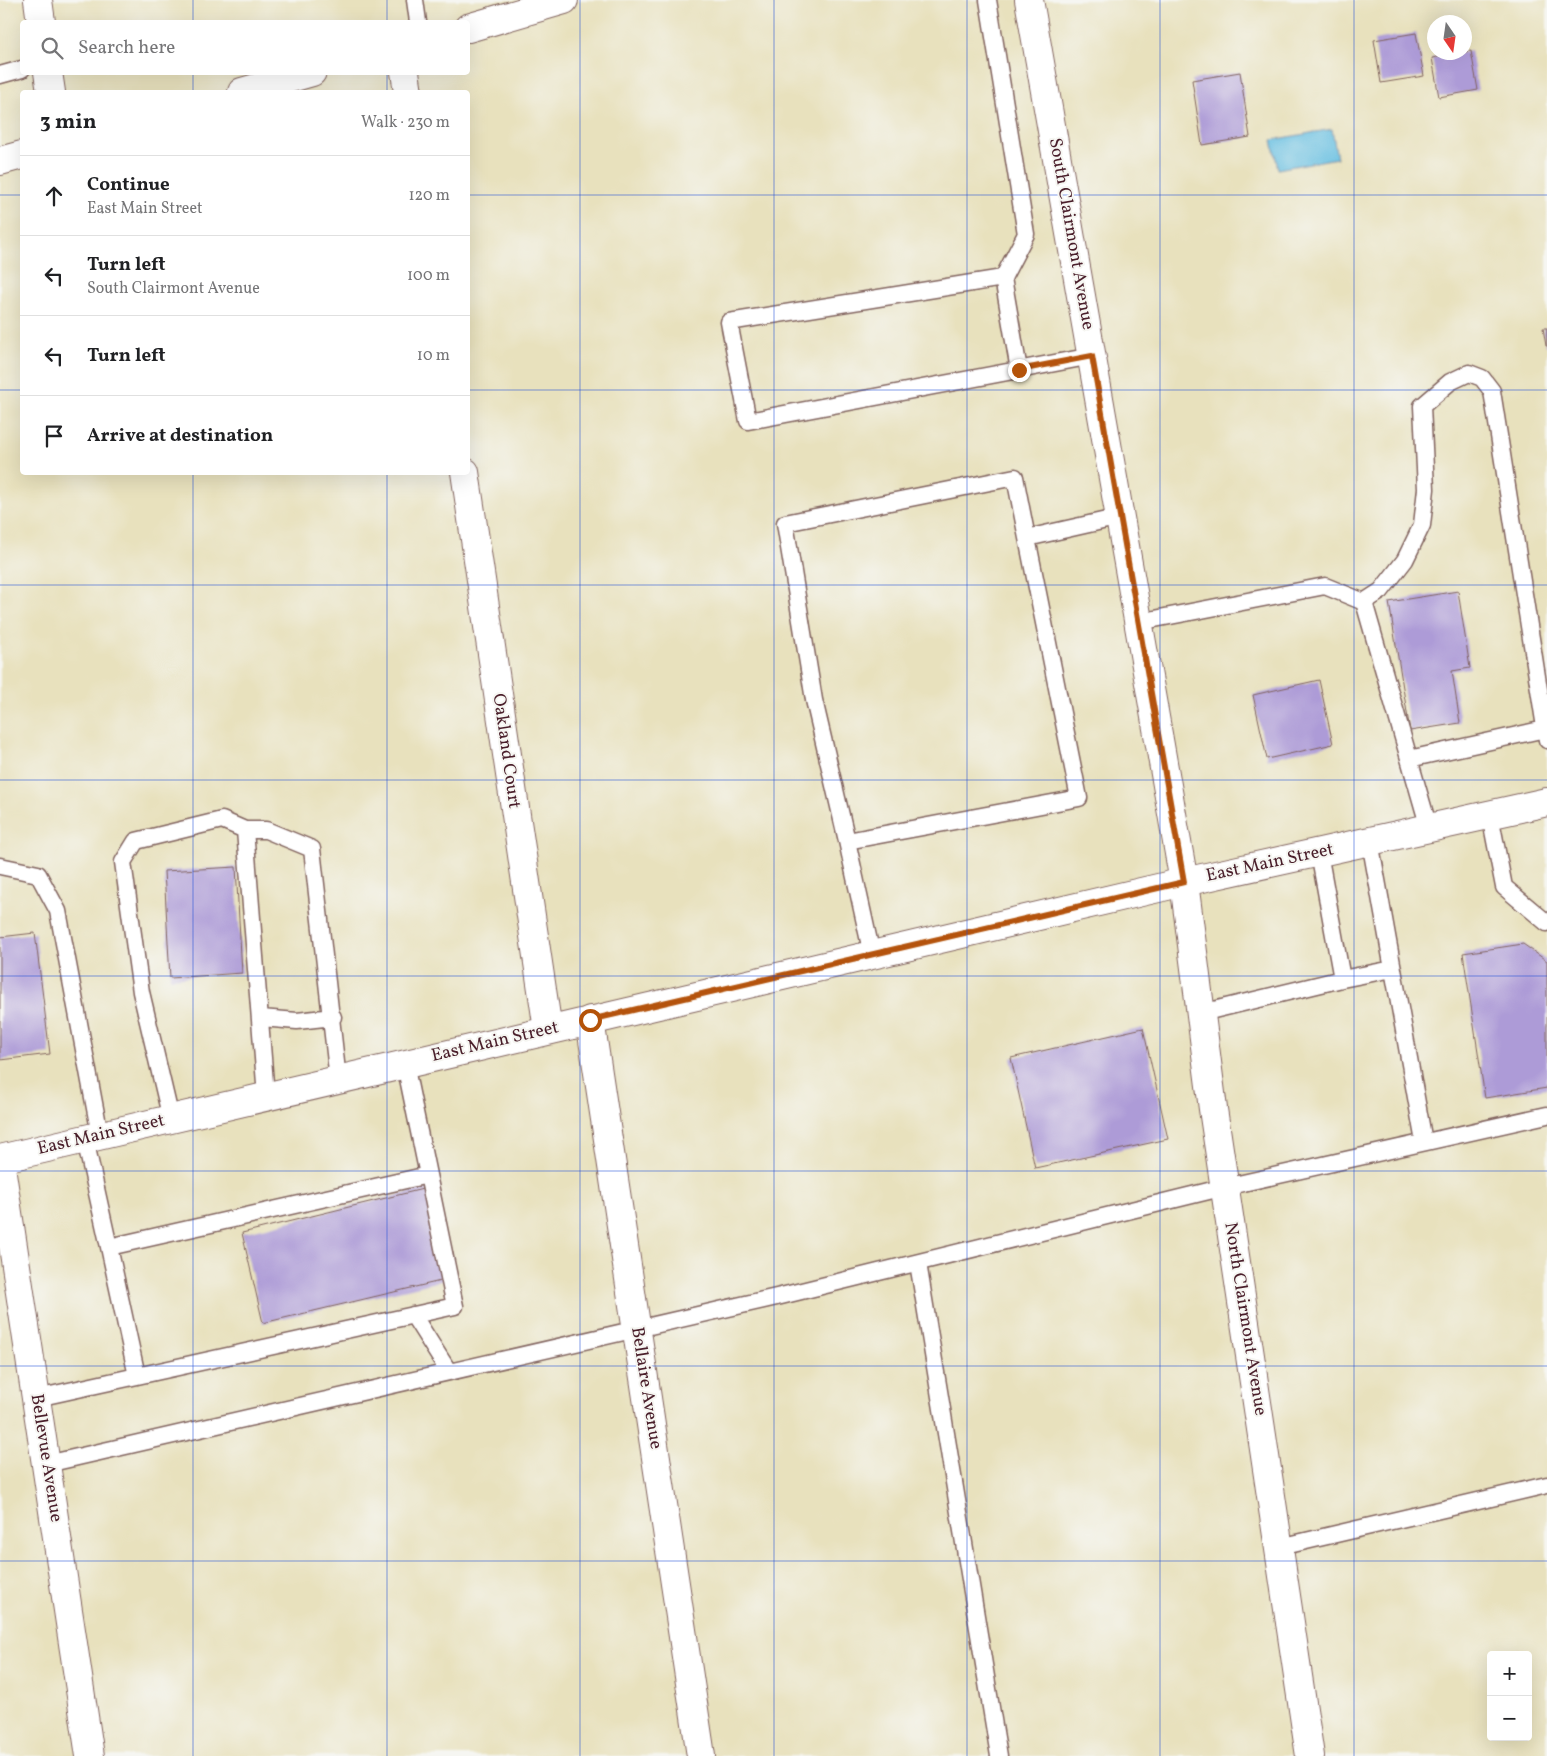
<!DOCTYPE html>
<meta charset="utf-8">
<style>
body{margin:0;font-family:Vollkorn,serif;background:#f6f6f6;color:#202124}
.controls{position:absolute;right:15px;bottom:15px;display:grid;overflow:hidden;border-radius:5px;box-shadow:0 5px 20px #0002}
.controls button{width:45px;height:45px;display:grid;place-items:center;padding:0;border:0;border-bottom:1px solid #e0e0e0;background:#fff;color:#202124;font:25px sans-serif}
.compass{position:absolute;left:1427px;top:15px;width:45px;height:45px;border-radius:50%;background:#fff;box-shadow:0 5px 20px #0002;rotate:167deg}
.stop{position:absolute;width:15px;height:15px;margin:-11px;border:4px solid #b45309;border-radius:50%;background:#fff}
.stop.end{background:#b45309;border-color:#fff;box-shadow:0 1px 5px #0008}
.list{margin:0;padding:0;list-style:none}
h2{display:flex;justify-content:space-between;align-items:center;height:65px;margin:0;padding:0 20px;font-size:21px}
h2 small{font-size:16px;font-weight:400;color:#757577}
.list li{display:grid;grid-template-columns:32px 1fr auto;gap:15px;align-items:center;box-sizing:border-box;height:80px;padding:0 20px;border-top:1px solid #e0e0e0}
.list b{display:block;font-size:19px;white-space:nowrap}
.list p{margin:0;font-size:16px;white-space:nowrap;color:#757577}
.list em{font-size:16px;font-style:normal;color:#757577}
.icon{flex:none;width:28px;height:28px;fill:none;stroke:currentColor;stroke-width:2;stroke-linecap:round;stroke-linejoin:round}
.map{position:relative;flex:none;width:1547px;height:1756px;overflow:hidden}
.search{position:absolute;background:#fff;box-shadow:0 5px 20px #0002;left:20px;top:20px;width:450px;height:55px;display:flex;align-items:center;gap:12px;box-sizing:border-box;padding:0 18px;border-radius:5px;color:#757577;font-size:19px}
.panel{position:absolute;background:#fff;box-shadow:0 5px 20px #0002;left:20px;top:90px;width:450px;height:385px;border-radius:5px}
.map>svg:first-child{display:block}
</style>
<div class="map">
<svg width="1547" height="1756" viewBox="0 0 1547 1756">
<rect width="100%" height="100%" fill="#f6f6f2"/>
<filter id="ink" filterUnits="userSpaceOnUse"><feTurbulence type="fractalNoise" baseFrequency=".02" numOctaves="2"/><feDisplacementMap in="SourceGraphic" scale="10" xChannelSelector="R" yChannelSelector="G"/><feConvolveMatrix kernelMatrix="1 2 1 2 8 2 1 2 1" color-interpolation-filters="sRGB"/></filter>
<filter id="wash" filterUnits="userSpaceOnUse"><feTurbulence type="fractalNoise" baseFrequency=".0096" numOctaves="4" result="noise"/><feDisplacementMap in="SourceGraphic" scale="20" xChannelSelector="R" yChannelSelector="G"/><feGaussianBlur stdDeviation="1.12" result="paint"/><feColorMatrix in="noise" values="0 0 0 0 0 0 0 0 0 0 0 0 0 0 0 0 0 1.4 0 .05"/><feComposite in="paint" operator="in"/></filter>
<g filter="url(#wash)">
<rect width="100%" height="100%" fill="#e8e1bd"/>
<path fill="#64bee1" stroke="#576e86" d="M1332,129L1337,158L1278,169L1272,140Z"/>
<g id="blocks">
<path fill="#ad9bd7" d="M1416,33L1424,76L1381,83L1374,40Z
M1471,51L1478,90L1439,97L1432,58Z
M1240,72L1250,137L1202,145L1192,80Z
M1543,328H1547V346H1546Z
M1458,591L1470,668L1452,671L1460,723L1410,731L1389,602Z
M1319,680L1333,744L1267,759L1253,695Z
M236,867L242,973L170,978L164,871Z
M35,933L50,1054L0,1060V937Z
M1523,944L1547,961V1088L1485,1098L1463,953Z
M1143,1028L1168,1139L1035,1168L1011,1058Z
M427,1188L449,1279L263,1323L242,1233Z"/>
</g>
</g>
<g filter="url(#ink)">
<use href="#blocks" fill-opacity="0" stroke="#81635e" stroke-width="1"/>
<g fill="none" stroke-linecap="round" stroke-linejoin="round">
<g stroke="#81635e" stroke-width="19">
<path id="service" d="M415,0L418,22
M988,0L1026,234L1003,278
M0,75L22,69
M1019,370L1003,278L729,322L748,421L1092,356
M1364,602L1381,591L1405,560L1422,525L1426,489L1422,406L1450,382L1469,373L1482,378L1492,391L1547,740
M1364,602L1429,828
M1139,622L1325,586L1364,602
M1409,759L1545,729
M1490,815L1504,887L1547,923
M245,830L266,1096
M847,841L814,700L785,523L1015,477L1027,538
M1370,841L1424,1142
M1319,853L1342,979
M0,866L38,874L58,911L100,1135
M872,955L847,841L1079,798L1027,538L1120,517
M1201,1013L1342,979L1393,969
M261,1018L297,1021L333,1017
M405,1064L428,1175
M171,1119L141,992L123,862L136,841L222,820L245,830H266L312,849L338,1080
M85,1139L109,1247
M918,1263L999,1756
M413,1315L449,1372
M37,1398L455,1306L428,1175L109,1247L137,1376
M47,1464L781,1296L1225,1187L1547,1115
M1280,1547L1547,1485"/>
</g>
<g stroke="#81635e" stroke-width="30">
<path id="minor" d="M38,0L41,22
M1029,0L1184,882L1213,1109L1310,1756
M48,72L51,92
M405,72L408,92
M465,472L548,1030
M590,1020L701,1756
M0,1160L90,1756"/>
</g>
<g stroke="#81635e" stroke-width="30">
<path id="secondary" d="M468,28L564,0
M242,92L312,72
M0,161L22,155"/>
</g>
<g stroke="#81635e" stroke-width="30">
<path id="primary" d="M0,1159L1184,882L1547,802"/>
</g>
<use href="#service" stroke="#fff" stroke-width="16"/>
<use href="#minor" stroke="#fff" stroke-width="28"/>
<use href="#secondary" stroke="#fff" stroke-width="28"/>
<use href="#primary" stroke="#fff" stroke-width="28"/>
</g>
</g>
<g fill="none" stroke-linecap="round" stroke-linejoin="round" filter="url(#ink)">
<path stroke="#b45309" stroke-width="6" d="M590,1020L1184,882L1092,356L1019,370"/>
</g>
<path fill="none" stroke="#1d4ed8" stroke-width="1" stroke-opacity="0.55" d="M193,0V22M387,0V22M580,0V1756M774,0V1756M967,0V1756M1160,0V1756M1354,0V1756M193,72V92M387,72V92M0,195H22M468,195H1547M0,390H22M468,390H1547M193,472V1756M387,472V1756M0,585H1547M0,780H1547M0,976H1547M0,1171H1547M0,1366H1547M0,1561H1547"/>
<g text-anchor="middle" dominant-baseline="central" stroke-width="4" stroke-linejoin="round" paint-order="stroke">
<g font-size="18" fill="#4a1f2b" stroke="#f6f6f2">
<text transform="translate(1071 234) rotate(80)">South Clairmont Avenue</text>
<text transform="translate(506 751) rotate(82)">Oakland Court</text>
<text transform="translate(1270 863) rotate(-12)">East Main Street</text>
<text transform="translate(495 1042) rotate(-13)">East Main Street</text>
<text transform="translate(101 1135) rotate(-13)">East Main Street</text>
<text transform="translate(1245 1319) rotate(81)">North Clairmont Avenue</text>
<text transform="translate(646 1388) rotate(81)">Bellaire Avenue</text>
<text transform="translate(46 1458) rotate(81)">Bellevue Avenue</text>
</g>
</g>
</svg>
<div class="controls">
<button>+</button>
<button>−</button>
</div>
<svg class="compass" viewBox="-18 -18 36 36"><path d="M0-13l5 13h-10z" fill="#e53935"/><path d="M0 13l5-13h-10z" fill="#757577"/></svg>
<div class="stop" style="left:590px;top:1020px"></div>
<div class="stop end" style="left:1019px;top:370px"></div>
<div class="search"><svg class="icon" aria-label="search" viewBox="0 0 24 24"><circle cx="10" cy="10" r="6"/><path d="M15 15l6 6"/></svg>Search here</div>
<section class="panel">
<h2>3 min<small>Walk · 230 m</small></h2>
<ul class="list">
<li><svg class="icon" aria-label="ahead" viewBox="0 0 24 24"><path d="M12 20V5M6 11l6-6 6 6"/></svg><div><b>Continue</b><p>East Main Street</p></div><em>120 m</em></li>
<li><svg class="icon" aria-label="left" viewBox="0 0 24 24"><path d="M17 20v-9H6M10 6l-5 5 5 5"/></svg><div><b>Turn left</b><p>South Clairmont Avenue</p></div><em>100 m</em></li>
<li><svg class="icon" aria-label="left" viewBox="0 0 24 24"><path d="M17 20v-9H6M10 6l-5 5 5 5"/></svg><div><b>Turn left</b></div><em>10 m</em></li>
<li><svg class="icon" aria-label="arrive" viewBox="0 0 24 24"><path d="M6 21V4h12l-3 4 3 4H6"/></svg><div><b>Arrive at destination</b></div></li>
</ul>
</section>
</div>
